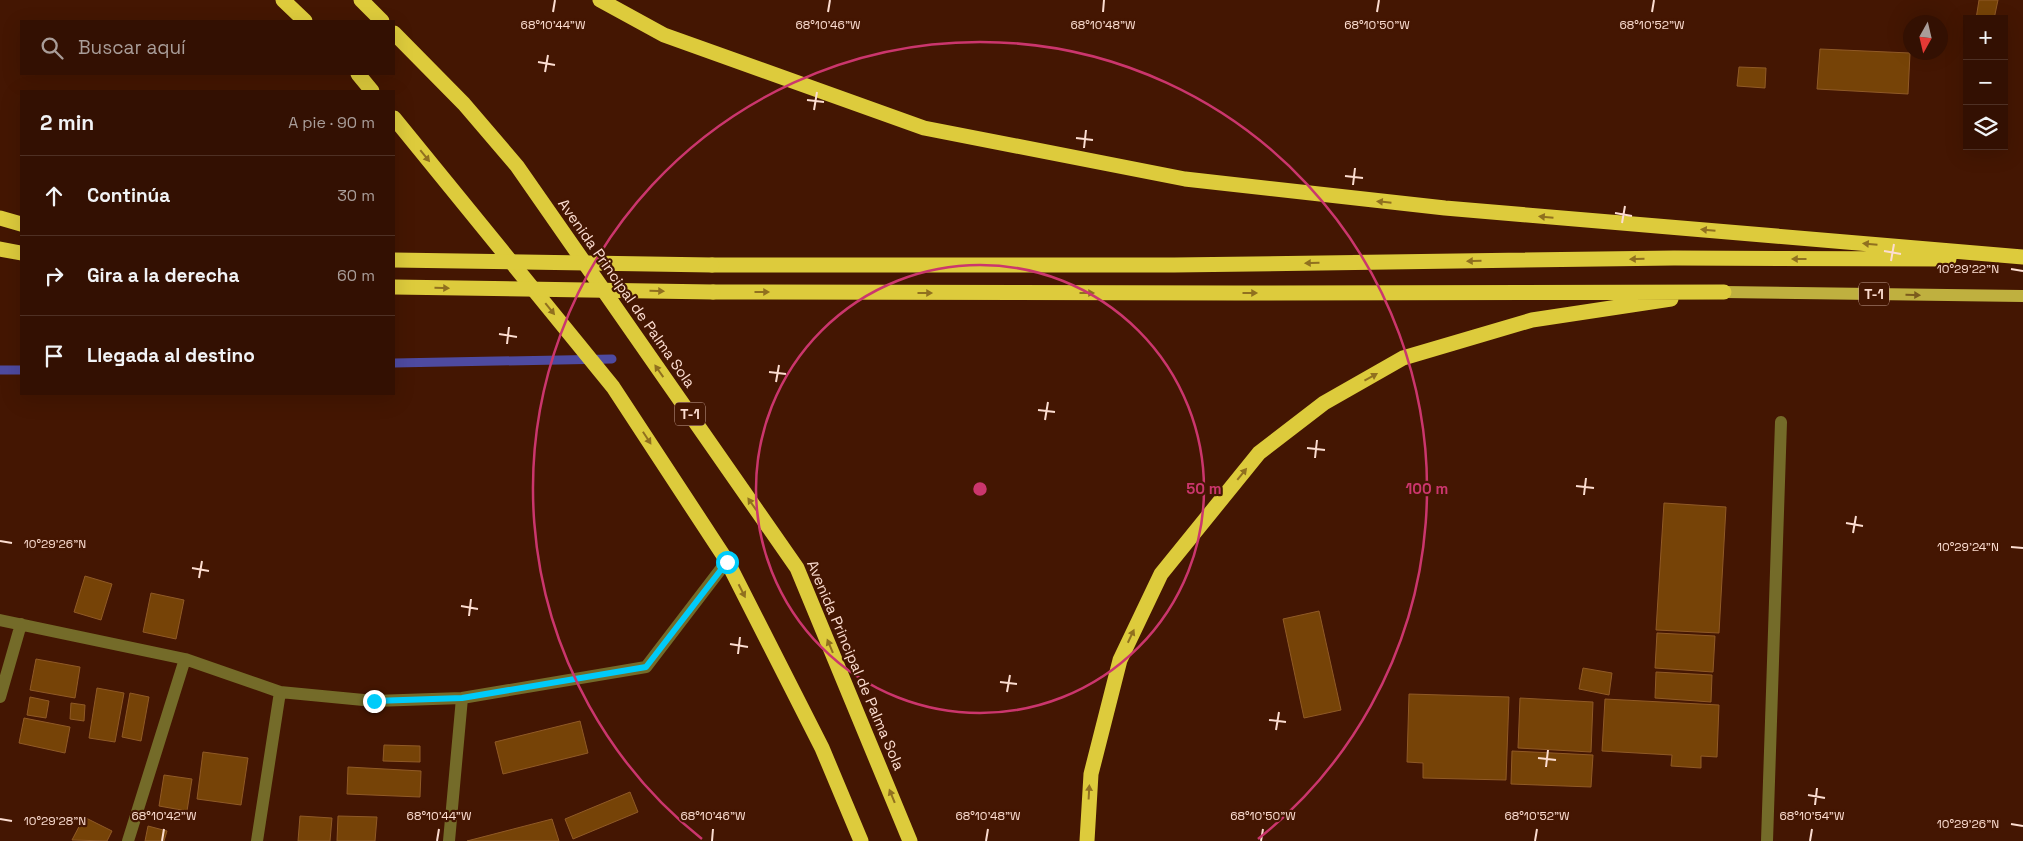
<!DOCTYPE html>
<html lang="es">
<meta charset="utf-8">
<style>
body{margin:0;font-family:"Space Grotesk",sans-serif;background:#3e1e11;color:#f1f3f6}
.controls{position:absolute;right:15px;top:15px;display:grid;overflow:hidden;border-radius:0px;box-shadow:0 5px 20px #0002}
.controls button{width:45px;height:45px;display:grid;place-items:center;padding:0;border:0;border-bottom:1px solid #4e3024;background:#331002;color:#f1f3f6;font:25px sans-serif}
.compass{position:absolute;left:1903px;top:15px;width:45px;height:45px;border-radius:50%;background:#331002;box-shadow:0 5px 20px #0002;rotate:188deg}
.stop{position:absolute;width:15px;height:15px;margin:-11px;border:4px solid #00cbf9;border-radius:50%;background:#fff}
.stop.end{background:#00cbf9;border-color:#fff;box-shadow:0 1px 5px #0008}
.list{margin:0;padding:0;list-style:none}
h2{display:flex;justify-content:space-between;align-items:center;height:65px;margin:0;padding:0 20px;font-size:21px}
h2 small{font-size:16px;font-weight:400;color:#a99d99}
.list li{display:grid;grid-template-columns:32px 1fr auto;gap:15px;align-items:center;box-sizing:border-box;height:80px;padding:0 20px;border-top:1px solid #4e3024}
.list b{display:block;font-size:19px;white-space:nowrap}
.list em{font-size:16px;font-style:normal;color:#a99d99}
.icon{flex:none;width:28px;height:28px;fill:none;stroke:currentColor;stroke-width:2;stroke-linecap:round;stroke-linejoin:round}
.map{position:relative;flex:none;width:2023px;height:841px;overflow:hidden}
.search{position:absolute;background:#331002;box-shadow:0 5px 20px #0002;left:20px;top:20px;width:375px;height:55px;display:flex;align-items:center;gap:12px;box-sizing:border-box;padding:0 18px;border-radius:0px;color:#a99d99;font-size:19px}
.panel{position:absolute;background:#331002;box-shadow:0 5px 20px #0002;left:20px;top:90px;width:375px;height:305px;border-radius:0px}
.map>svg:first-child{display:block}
</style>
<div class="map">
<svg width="2023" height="841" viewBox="0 0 2023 841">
<rect width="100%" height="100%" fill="#441602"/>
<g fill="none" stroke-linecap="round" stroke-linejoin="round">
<path stroke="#4e4aa0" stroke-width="9" d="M394,363L612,359
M0,370H21"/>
</g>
<path fill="#764307" stroke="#905a26" d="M1979,0H1998L1994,19H1976Z
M1820,49L1910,53L1908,94L1817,89Z
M1739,67L1766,68L1765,88L1737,86Z
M1664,503L1726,507L1719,633L1656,630Z
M85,576L112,584L101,620L74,612Z
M151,593L184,600L176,639L143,632Z
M1319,611L1341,710L1304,718L1283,619Z
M1657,633L1715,636L1713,672L1655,668Z
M36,659L80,667L75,698L30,690Z
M1583,668L1612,673L1609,695L1579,689Z
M1656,672L1712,675L1711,702L1655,698Z
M97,688L124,693L115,742L89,738Z
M130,693L149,697L141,741L122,737Z
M1409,694L1509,697L1506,780L1423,778V763L1407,762Z
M30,697L49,701L46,718L27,715Z
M1520,698L1593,702L1591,752L1518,748Z
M1605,699L1719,705L1717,757L1701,756V768L1671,766L1672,755L1602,751Z
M71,703L85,705L84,721L70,719Z
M24,718L70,727L65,753L19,743Z
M580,721L588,753L503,774L495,742Z
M384,745L420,746V762L383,761Z
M1512,751L1593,755L1591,787L1511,784Z
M203,752L248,758L241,805L197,799Z
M348,767L421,771L420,797L347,794Z
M164,775L192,779L187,811L159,806Z
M630,792L638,812L573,839L565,819Z
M300,816L332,818L330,841H298Z
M338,816L377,817L375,841H337Z
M84,817L112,831L107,841L72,840Z
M552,819L559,841H467Z
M148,826L167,831L164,841H145Z"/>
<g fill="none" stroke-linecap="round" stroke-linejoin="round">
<path stroke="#746b29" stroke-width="12" d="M0,620L185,659L280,692L374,701L462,698L646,667L727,561
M0,697L21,624
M128,841L185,659
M257,841L280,692
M449,841L462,698
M1767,841L1781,422"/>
<path stroke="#bfb03f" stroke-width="12" d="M1724,292L2023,296"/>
<path stroke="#ddcb3c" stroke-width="15" d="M283,0L305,21
M361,0L382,21
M600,0L664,35L924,128L1185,179L1445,208L2023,257
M394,33L464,104L517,166L797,568L910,841
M358,74L372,91
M394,118L613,387L727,561L822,748L861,841
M0,218L21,224
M0,249L21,253
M712,265H1174L1674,258L1949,259
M713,292L1236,293L1724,292
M1087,841L1091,774L1120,660L1161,574L1259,453L1324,403L1403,358L1532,320L1671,299"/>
<path stroke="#ddcb3c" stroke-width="15" d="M394,260L712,265
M394,287L713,292"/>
</g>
<defs><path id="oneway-solid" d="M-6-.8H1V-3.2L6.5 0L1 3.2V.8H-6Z" transform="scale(1.25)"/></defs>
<g fill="#90701f">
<use href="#oneway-solid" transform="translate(425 156) rotate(51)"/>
<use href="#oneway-solid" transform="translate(1384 202) rotate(-174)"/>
<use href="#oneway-solid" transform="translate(1546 217) rotate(-175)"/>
<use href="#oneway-solid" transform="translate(1708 230) rotate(-175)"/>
<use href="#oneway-solid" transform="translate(1870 244) rotate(-175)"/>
<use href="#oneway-solid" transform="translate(1637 259) rotate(179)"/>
<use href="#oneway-solid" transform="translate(1799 259) rotate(-180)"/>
<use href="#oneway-solid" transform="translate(1474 261) rotate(179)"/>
<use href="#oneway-solid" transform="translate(1312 263) rotate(179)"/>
<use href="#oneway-solid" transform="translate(442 288) rotate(1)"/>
<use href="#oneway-solid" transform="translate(657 291) rotate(1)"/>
<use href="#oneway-solid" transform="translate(762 292)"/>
<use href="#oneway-solid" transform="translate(925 293)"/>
<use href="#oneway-solid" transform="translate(1087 293)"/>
<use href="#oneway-solid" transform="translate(1250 293)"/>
<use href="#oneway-solid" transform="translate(550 309) rotate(51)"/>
<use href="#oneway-solid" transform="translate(659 371) rotate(-125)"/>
<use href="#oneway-solid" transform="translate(1371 377) rotate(-29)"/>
<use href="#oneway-solid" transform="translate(647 438) rotate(57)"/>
<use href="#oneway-solid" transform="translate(1242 474) rotate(-51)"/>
<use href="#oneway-solid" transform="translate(752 504) rotate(-125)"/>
<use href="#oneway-solid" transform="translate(742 591) rotate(63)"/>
<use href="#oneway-solid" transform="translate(1131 636) rotate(-65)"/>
<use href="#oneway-solid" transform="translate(830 646) rotate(-113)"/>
<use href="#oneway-solid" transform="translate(1089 792) rotate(-87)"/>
<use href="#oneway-solid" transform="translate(892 796) rotate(-112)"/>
</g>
<use fill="#7b5b1d" href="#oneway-solid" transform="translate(1913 295) rotate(1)"/>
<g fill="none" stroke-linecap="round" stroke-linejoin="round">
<path stroke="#00cbf9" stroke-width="6" d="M374,701L462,698L646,667L727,562"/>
</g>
<path fill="none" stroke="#fcddd1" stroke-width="2" d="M553,12L555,0M828,12L830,0M1103,12L1104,0M1377,12L1379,0M1652,12L1654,0M538,62L555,65M545,72L548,55M807,100L824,102M814,110L817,92M1076,138L1093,140M1084,148L1086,130M1345,176L1363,178M1353,185L1355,168M1615,213L1632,216M1622,223L1625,206M1884,251L1901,254M1891,261L1894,244M2011,269L2023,271M499,334L517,337M507,344L509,327M769,372L786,374M776,382L779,365M1038,410L1055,412M1045,420L1048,402M1307,448L1325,450M1315,458L1317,440M1576,486L1594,488M1584,495L1586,478M1846,523L1863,526M1853,533L1856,516M0,541L12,543M2011,547L2023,548M192,568L209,571M199,578L202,561M461,606L478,609M469,616L471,599M730,644L748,647M738,654L740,637M1000,682L1017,684M1007,692L1010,675M1269,720L1286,722M1276,730L1279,712M1538,758L1556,760M1546,767L1548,750M1808,795L1825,798M1815,805L1817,788M0,819L12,821M2011,824L2023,826M162,841L164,829M437,841L439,829M712,841L713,829M986,841L988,829M1261,841L1263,829M1535,841L1537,829M1810,841L1812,829"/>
<g fill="none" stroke="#cb366d" stroke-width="2.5">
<circle cx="980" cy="489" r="224"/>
<path d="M702 839A447 447 0 1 1 1258 839"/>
</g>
<g text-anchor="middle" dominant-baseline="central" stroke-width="4.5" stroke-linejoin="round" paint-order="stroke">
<g fill="#441602" stroke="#c5a193" stroke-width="1">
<rect x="1859" y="282.5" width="30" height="23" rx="4"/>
<rect x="675" y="402.5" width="30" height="23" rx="4"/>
</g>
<g font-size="14" font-weight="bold" fill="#fcddd1">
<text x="1874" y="294">T-1</text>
<text x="690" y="414">T-1</text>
</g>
<g font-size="15" fill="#fcddd1" stroke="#441602">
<text transform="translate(627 293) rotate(55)">Avenida Principal de Palma Sola</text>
<text transform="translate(856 665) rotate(67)">Avenida Principal de Palma Sola</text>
</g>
</g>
<g font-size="12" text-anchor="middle" fill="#fcddd1" stroke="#441602" stroke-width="4.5" stroke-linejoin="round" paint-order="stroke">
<text x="553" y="29">68°10'44"W</text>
<text x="828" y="29">68°10'46"W</text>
<text x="1103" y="29">68°10'48"W</text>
<text x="1377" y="29">68°10'50"W</text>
<text x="1652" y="29">68°10'52"W</text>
<text x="1968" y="273">10°29'22"N</text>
<text x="55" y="548">10°29'26"N</text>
<text x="1968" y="551">10°29'24"N</text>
<text x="164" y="820">68°10'42"W</text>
<text x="439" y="820">68°10'44"W</text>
<text x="713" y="820">68°10'46"W</text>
<text x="988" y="820">68°10'48"W</text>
<text x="1263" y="820">68°10'50"W</text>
<text x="1537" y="820">68°10'52"W</text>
<text x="1812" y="820">68°10'54"W</text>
<text x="55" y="825">10°29'28"N</text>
<text x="1968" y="828">10°29'26"N</text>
</g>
<circle cx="980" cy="489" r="8" fill="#cb366d" stroke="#441602" stroke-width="2.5"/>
<g font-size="15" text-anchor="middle" font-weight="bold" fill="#cb366d" stroke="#441602" stroke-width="4.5" stroke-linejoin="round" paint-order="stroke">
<text x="1204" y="494">50 m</text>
<text x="1427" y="494">100 m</text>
</g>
</svg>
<div class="controls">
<button>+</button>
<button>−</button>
<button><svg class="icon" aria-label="layers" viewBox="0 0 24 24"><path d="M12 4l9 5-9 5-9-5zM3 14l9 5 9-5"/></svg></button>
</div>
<svg class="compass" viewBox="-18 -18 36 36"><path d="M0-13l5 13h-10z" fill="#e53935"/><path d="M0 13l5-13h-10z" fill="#a99d99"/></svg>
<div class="stop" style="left:727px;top:562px"></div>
<div class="stop end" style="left:374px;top:701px"></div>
<div class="search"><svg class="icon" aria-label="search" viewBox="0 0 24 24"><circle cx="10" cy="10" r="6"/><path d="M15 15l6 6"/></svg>Buscar aquí</div>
<section class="panel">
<h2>2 min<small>A pie · 90 m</small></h2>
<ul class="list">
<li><svg class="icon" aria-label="ahead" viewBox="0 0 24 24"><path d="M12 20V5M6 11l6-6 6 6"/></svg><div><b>Continúa</b></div><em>30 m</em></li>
<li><svg class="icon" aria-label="right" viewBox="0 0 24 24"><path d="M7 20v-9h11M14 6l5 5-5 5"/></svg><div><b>Gira a la derecha</b></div><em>60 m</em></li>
<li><svg class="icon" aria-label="arrive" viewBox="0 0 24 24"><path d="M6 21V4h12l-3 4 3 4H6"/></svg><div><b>Llegada al destino</b></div></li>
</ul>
</section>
</div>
